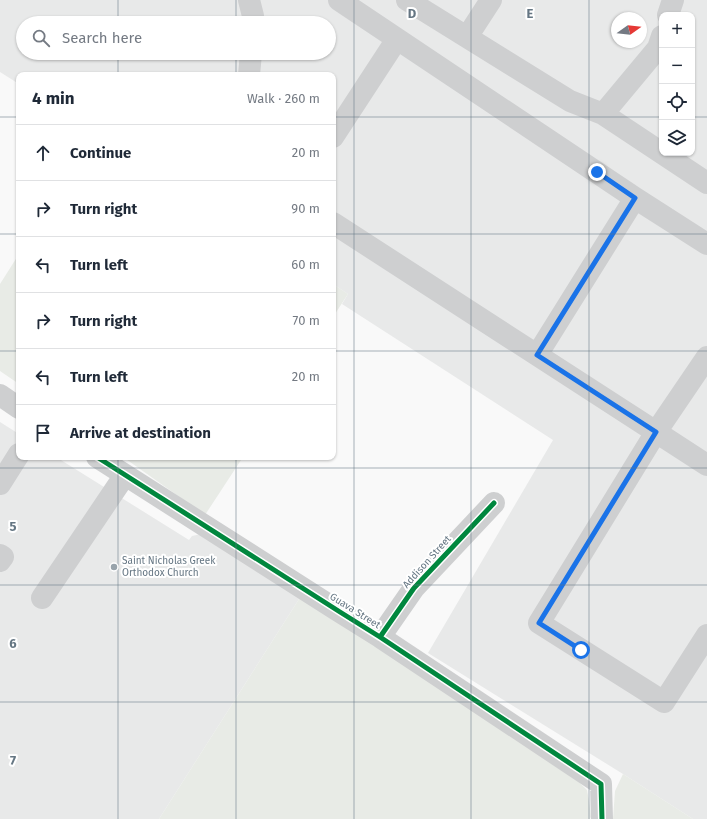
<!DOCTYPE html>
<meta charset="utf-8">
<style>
body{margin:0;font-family:"Fira Sans",sans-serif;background:#f2f2f3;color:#1f2937}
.controls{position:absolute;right:12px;top:12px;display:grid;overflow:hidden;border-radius:8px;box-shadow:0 1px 3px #0004}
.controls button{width:36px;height:36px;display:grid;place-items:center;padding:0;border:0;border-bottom:1px solid #e0e1e3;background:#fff;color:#1f2937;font:20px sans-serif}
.compass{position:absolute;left:611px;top:12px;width:36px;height:36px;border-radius:50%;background:#fff;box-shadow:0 1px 3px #0004;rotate:75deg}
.stop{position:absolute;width:12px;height:12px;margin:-9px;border:3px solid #1a73e8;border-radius:50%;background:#fff}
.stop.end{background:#1a73e8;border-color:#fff;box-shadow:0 1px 4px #0008}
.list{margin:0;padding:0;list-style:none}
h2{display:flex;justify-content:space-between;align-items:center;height:52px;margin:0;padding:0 16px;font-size:17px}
h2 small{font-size:13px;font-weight:400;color:#747a83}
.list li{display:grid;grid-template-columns:26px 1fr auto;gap:12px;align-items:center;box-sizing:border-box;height:56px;padding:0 16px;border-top:1px solid #e0e1e3}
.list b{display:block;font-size:15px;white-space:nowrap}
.list em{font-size:13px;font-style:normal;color:#747a83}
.icon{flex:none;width:22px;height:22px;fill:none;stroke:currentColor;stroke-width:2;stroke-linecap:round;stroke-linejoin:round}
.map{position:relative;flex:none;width:707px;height:819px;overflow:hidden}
.search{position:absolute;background:#fff;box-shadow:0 1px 3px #0004;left:16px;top:16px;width:320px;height:44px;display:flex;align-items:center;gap:10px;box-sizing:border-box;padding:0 14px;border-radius:22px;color:#747a83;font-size:15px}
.panel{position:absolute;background:#fff;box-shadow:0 1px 3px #0004;left:16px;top:72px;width:320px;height:388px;border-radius:8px}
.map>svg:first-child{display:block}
</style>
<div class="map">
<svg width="707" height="819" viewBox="0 0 707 819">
<rect width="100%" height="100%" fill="#f9f9f9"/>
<path fill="#e8e9e9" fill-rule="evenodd" d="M0,0H707V819H693L623,774L428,653L553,440L342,304L348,294L333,284V75H19V84L0,72ZM662,15H692V153H662ZM617,18H641V42H617ZM23,23H329V53H23Z
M0,422L19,434V457H56L189,540L192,536L201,534L301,596L159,819H0Z"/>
<path fill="#e8ebe6" d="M19,254V384L0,371V284Z
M333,284L348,294L333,317Z
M123,457H243L205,515Z
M301,596L575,778L587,790L589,801L591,817L590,819H159Z
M623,774L693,819H613L615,791Z"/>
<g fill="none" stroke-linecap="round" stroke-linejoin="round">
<path stroke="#cecfd0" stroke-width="22" d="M249,0L253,16V23
M339,0L635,198L707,244
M407,0L570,101L603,114L658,48L662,36
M668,15L673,0
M467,37L491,0
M249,75L251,53
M603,114L707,183
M333,137L397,39
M333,223L656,432L539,623L664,702L707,635
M537,355L635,198
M707,357L656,432L707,465
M0,395L19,408
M97,457L340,612L380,637L601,784L602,819
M0,484L19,454
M0,555L3,557L0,561
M42,598L125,475
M380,637L414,588L494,503"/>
<g stroke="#fff" stroke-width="8">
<path id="cycleway" d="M97,457L340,612L380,637L601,784L602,819
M380,637L414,588L494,503"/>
</g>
<use href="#cycleway" stroke="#00873e" stroke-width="5"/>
</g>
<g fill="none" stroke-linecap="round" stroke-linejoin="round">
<path stroke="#1a73e8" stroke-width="5" d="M581,650L539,623L656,432L537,355L635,198L597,172"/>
</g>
<path fill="none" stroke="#657683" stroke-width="1" stroke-opacity="0.55" d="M118,0V23M236,0V23M354,0V819M471,0V819M589,0V819M118,53V75M236,53V75M0,117H19M333,117H662M692,117H707M0,234H19M333,234H707M0,351H19M333,351H707M118,457V819M236,457V819M0,468H707M0,585H707M0,702H707"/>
<circle fill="#99a4ac" stroke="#fff" stroke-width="1.5" cx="114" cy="567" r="4"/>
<g text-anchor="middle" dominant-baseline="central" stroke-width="4" stroke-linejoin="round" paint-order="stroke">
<g font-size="10" fill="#657683" stroke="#fff" text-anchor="start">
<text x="122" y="561">Saint Nicholas Greek<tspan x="122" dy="12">Orthodox Church</tspan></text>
</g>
<g font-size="10" fill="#657683" stroke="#fff">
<text transform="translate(427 562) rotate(-48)">Addison Street</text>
<text transform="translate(355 611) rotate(32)">Guava Street</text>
</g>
</g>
<g font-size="13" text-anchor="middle" font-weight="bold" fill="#657683" stroke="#fff" stroke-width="4" stroke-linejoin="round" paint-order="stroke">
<text x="412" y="18">D</text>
<text x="530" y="18">E</text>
<text x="13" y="531">5</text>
<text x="13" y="648">6</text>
<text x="13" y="765">7</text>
</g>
</svg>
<div class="controls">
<button>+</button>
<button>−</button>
<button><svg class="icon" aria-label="locate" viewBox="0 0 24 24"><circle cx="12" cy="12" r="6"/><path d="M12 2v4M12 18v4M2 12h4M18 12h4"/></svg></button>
<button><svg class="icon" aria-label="layers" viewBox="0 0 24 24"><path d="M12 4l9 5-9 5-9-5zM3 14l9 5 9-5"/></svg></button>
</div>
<svg class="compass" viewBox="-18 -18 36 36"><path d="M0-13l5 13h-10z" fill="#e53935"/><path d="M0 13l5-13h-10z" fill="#747a83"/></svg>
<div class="stop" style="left:581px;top:650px"></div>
<div class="stop end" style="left:597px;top:172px"></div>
<div class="search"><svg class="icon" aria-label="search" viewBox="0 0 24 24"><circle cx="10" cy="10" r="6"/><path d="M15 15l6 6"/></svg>Search here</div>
<section class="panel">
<h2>4 min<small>Walk · 260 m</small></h2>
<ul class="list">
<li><svg class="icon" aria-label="ahead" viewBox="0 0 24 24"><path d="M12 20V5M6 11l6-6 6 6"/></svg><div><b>Continue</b></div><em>20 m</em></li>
<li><svg class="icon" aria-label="right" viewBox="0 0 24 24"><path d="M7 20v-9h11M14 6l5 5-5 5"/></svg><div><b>Turn right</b></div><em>90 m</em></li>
<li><svg class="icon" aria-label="left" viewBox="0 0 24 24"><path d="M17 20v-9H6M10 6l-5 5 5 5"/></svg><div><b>Turn left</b></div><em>60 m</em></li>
<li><svg class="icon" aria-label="right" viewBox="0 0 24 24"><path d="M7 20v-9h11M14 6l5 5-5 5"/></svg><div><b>Turn right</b></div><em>70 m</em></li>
<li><svg class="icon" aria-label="left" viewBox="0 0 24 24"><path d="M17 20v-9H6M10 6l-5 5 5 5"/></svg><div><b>Turn left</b></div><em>20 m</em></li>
<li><svg class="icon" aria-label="arrive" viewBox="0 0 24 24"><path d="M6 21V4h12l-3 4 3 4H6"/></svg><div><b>Arrive at destination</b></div></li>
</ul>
</section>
</div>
